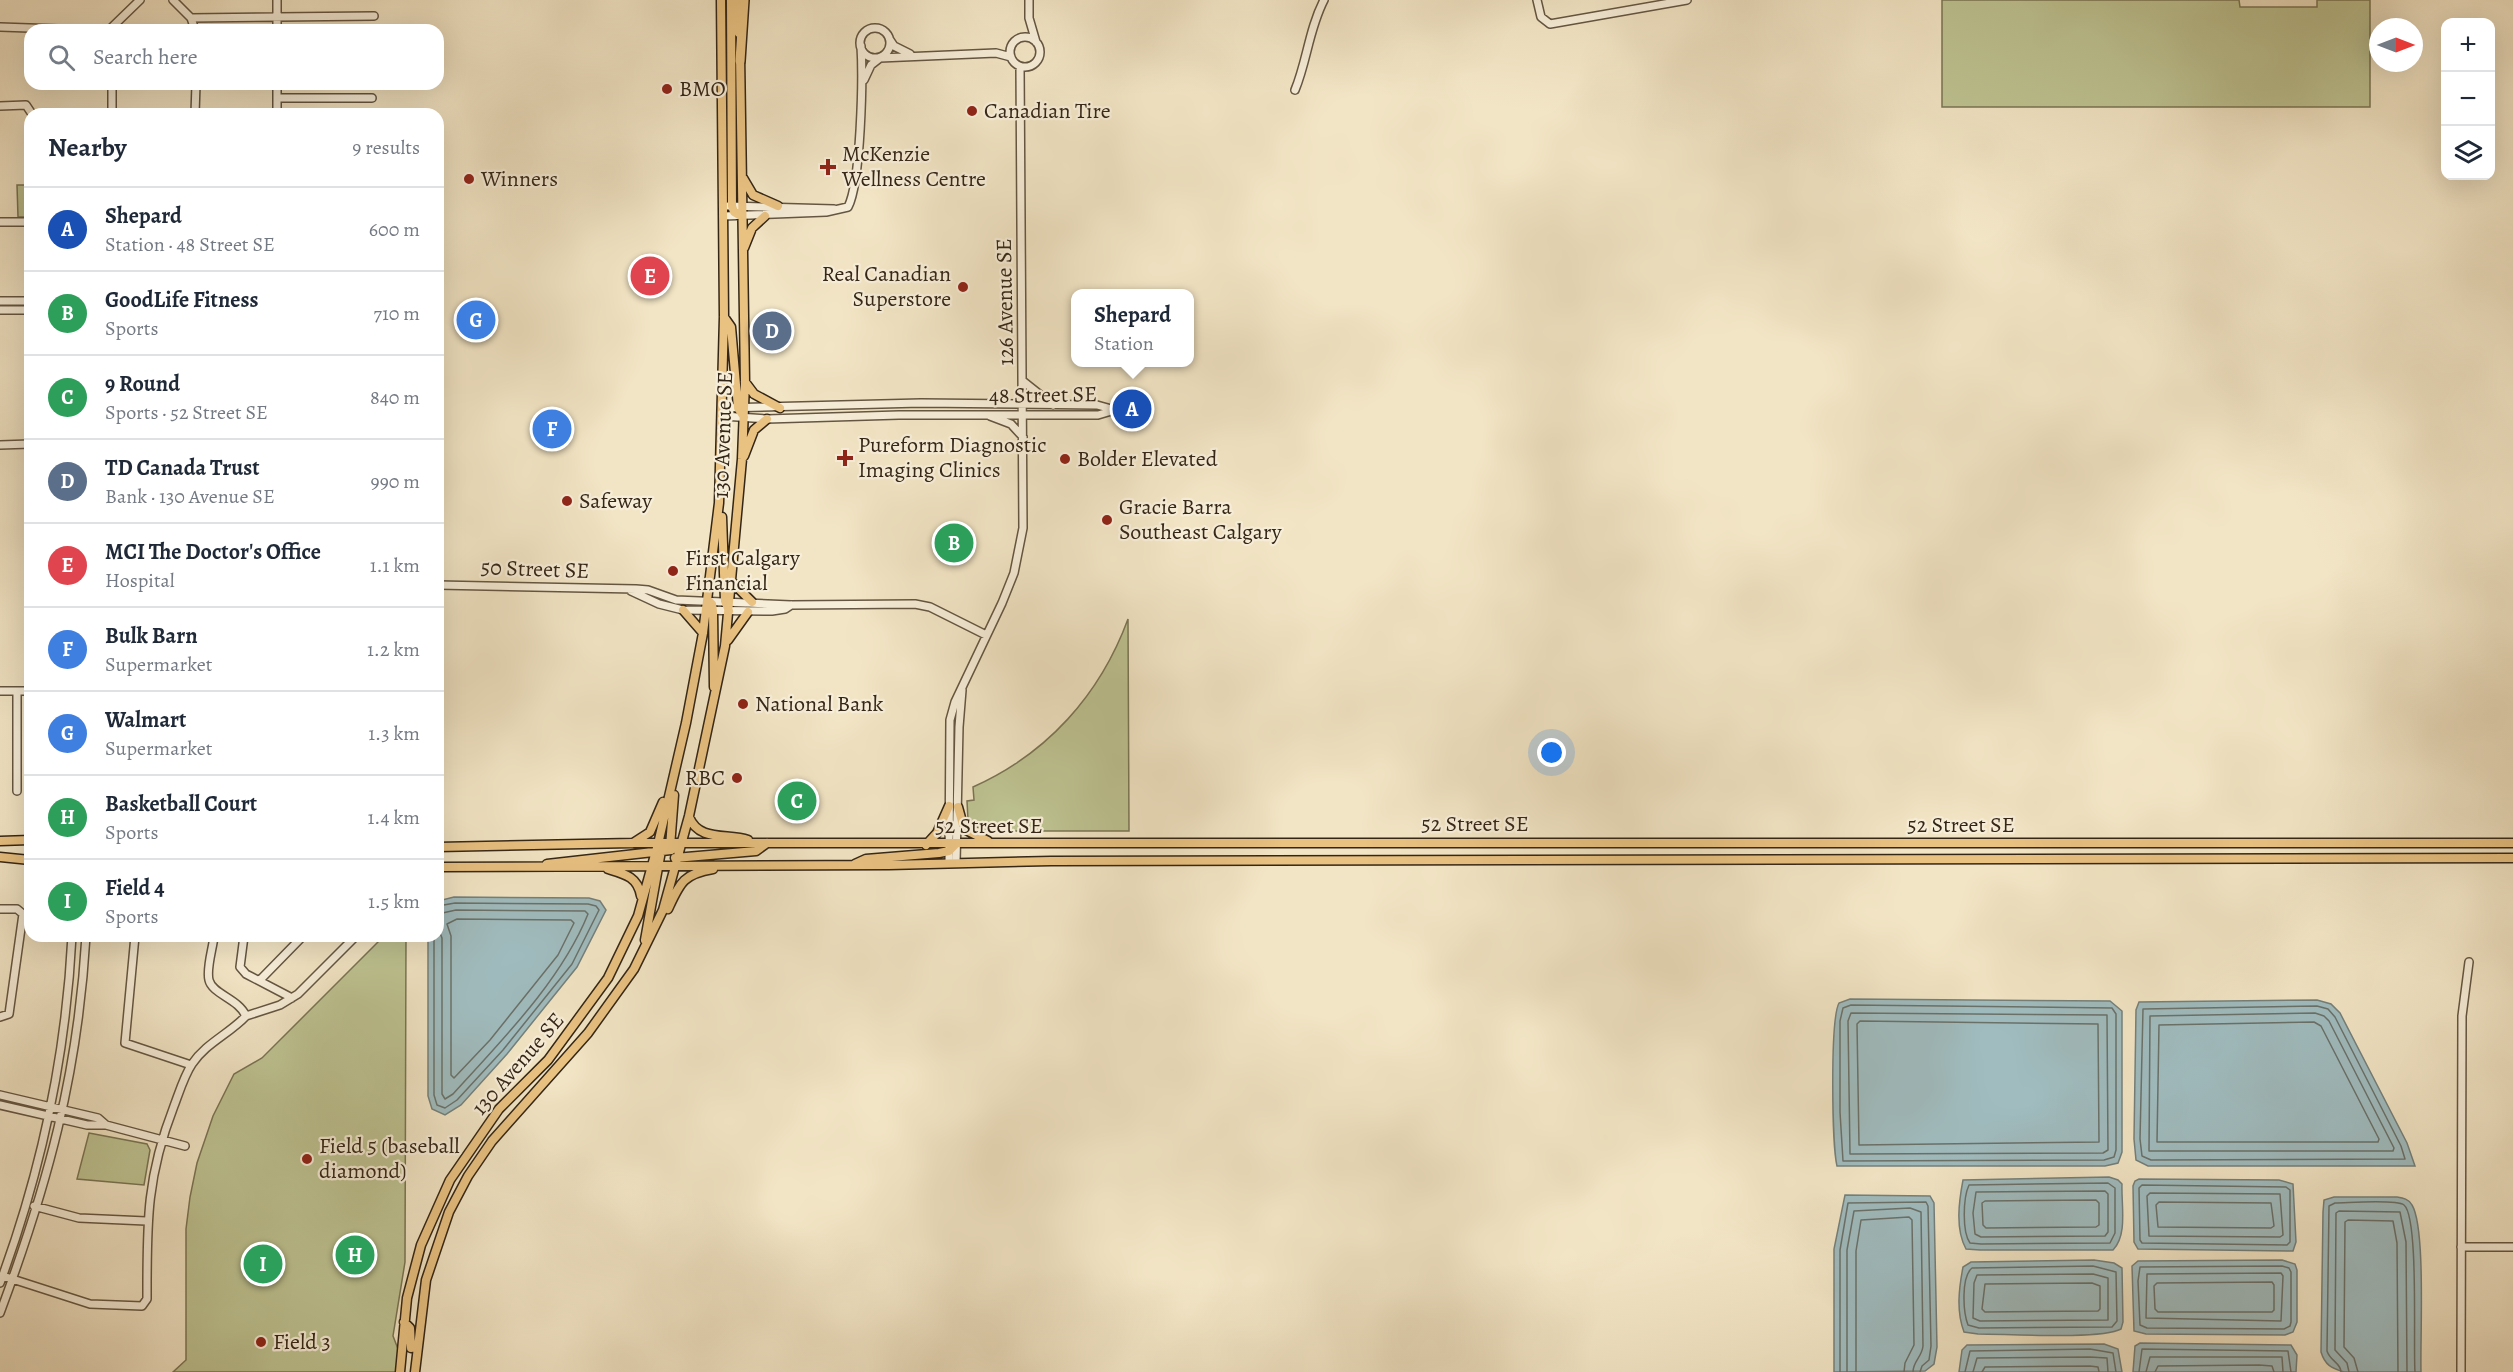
<!DOCTYPE html>
<meta charset="utf-8">
<style>
body{margin:0;font-family:Alegreya,serif;background:#f6f6f7;color:#1f2937}
.controls{position:absolute;right:18px;top:18px;display:grid;overflow:hidden;border-radius:12px;box-shadow:0 6px 24px #0002}
.controls button{width:54px;height:54px;display:grid;place-items:center;padding:0;border:0;border-bottom:2px solid #e0e1e3;background:#fff;color:#1f2937;font:30px sans-serif}
.compass{position:absolute;left:2369px;top:18px;width:54px;height:54px;border-radius:50%;background:#fff;box-shadow:0 6px 24px #0002;rotate:90deg}
.you{position:absolute;left:1552px;top:753px;width:21px;height:21px;margin:-15px;border:4px solid #fff;border-radius:50%;background:#1a73e8;box-shadow:0 0 0 9px #1a73e833}
.badge{display:grid;place-items:center;width:39px;height:39px;border-radius:50%;background:#8f2418;color:#fff;font-size:20px;font-weight:700}
.pin{position:absolute;translate:-50% -50%;border:3px solid #fff;box-shadow:0 2px 6px #0006}
.popup{position:absolute;left:1071px;top:289px;width:123px;height:78px;box-sizing:border-box;display:grid;place-content:center;border-radius:12px;background:#fff;filter:drop-shadow(0 2px 4px #0005);font-size:20px;white-space:nowrap;color:#747a83}
.popup b{font-size:22px;color:#1f2937}
.popup::after{content:'';position:absolute;left:50%;top:100%;margin-left:-12px;border:12px solid transparent;border-top-color:#fff}
.list{margin:0;padding:0;list-style:none}
h2{display:flex;justify-content:space-between;align-items:center;height:78px;margin:0;padding:0 24px;font-size:26px}
h2 small{font-size:20px;font-weight:400;color:#747a83}
.list li{display:grid;grid-template-columns:39px 1fr auto;gap:18px;align-items:center;box-sizing:border-box;height:84px;padding:0 24px;border-top:2px solid #e0e1e3}
.list b{display:block;font-size:22px;white-space:nowrap}
.list p{margin:0;font-size:20px;white-space:nowrap;color:#747a83}
.list em{font-size:20px;font-style:normal;color:#747a83}
.icon{flex:none;width:33px;height:33px;fill:none;stroke:currentColor;stroke-width:2;stroke-linecap:round;stroke-linejoin:round}
.map{position:relative;flex:none;width:2513px;height:1372px;overflow:hidden}
.search{position:absolute;background:#fff;box-shadow:0 6px 24px #0002;left:24px;top:24px;width:420px;height:66px;display:flex;align-items:center;gap:15px;box-sizing:border-box;padding:0 21px;border-radius:18px;color:#747a83;font-size:22px}
.panel{position:absolute;background:#fff;box-shadow:0 6px 24px #0002;left:24px;top:108px;width:420px;height:834px;border-radius:18px}
.map>svg:first-child{display:block}
</style>
<div class="map">
<svg width="2513" height="1372" viewBox="0 0 2513 1372">
<rect width="100%" height="100%" fill="#f2e5c5"/>
<filter id="stains"><feTurbulence type="fractalNoise" baseFrequency=".00333" numOctaves="4"/><feColorMatrix values="0 0 0 0 .2 0 0 0 0 .09 0 0 0 0 .02 0 0 0 .5 -.17"/></filter>
<radialGradient id="worn" r=".72"><stop offset=".6" stop-color="#630" stop-opacity="0"/><stop offset="1" stop-color="#630" stop-opacity=".3"/></radialGradient>
<path fill="#bec392" stroke="#797454" stroke-width="1.5" d="M1942,0H2239L2240,7H2317V0H2370V107H1942Z
M17,185H30V217H18Z
M1128,619L1129,831H994L976,827L968,820L967,801L974,800L973,787C1047,754 1100,695 1128,619Z
M384,936H406L405,1262L393,1336L398,1349V1372H173L186,1360V1229L190,1197L197,1163L213,1116L234,1074L262,1058Z
M89,1133L147,1144L150,1150L144,1185L77,1179Z"/>
<path fill="#a0bcbf" stroke="#75807b" stroke-width="1.5" d="M454,897L589,898L600,901L606,910L577,967L507,1054L461,1105L445,1115L432,1109L428,1096V936H438V901Z
M1850,999L2110,1001L2122,1011V1152L2118,1163L2105,1166H1837C1832,1145 1830,1020 1839,1003Z
M2317,1000L2331,1004L2340,1013L2407,1143L2415,1166H2148L2136,1160L2134,1139L2136,1010L2139,1002Z
M2109,1177L2118,1180L2122,1184C2121,1204 2128,1235 2113,1250H1980L1966,1249C1955,1229 1959,1201 1963,1180Z
M2139,1179L2279,1180L2293,1184L2296,1242L2293,1251L2138,1249L2134,1242L2133,1186L2135,1181Z
M1845,1195L1930,1196L1934,1203L1937,1347L1934,1364L1925,1371L1834,1372V1249Z
M2334,1197H2397C2403,1198 2409,1199 2412,1205C2426,1228 2420,1339 2421,1372H2344C2331,1368 2325,1365 2321,1352L2323,1212L2324,1200Z
M2094,1260L2114,1263L2122,1268L2123,1322L2121,1329C2101,1340 2007,1334 1978,1334L1964,1332C1956,1311 1959,1288 1963,1267L1971,1262Z
M2282,1260L2295,1264L2297,1270V1322L2293,1332L2285,1335L2146,1334L2134,1331L2132,1266L2138,1261Z
M2140,1343L2291,1345L2297,1355L2296,1372H2133L2135,1346Z
M2104,1344L2118,1349L2122,1372H1959L1962,1350L1967,1345Z"/>
<g fill="none" stroke-linecap="round" stroke-linejoin="round">
<path stroke="#6a716a" stroke-width="1.5" d="M438,914L456,910L585,911L588,914C561,981 501,1041 453,1094L445,1099L442,1094V938L438,928
M457,919L571,920L574,923L558,955L490,1040L454,1078L451,1075V936L447,924Z
M434,936V1095L437,1105L445,1108L457,1100L503,1050L572,964L599,910L596,906L588,904L455,903L438,906
M1851,1005L2112,1008L2116,1014V1150L2114,1157L2104,1160L1843,1161L1840,1112V1021L1843,1008Z
M2317,1006L2328,1009L2335,1017L2401,1146L2405,1159L2151,1160L2142,1156L2140,1139L2143,1009Z
M1851,1013L2107,1015L2108,1150L2103,1153L1850,1154L1848,1021Z
M2315,1013L2324,1016L2329,1021L2394,1148L2393,1151H2149L2150,1016Z
M1860,1021L2098,1024L2099,1142L1859,1145L1857,1024Z
M2314,1022L2321,1026L2379,1139L2378,1142H2157L2159,1025Z
M2108,1183L2115,1188V1233L2110,1243L1981,1244L1970,1243C1962,1232 1963,1198 1969,1185Z
M2142,1185L2286,1187L2290,1190V1242L2287,1245L2142,1243L2140,1240L2139,1188Z
M2105,1191L2108,1194V1232L2105,1236L1981,1237L1975,1234L1973,1213L1976,1192Z
M2150,1193L2280,1194L2283,1235L2280,1237L2149,1236L2147,1196Z
M2096,1200L2099,1203V1225L2096,1227L1986,1228L1983,1225L1982,1203L1985,1201Z
M2159,1202L2271,1203L2274,1226L2271,1228L2158,1227L2156,1205Z
M2093,1266L2116,1272L2117,1321L2112,1327L1979,1328L1968,1325C1963,1312 1961,1277 1972,1268Z
M2282,1266L2289,1268L2291,1272V1322L2290,1326L2284,1329L2147,1328L2140,1325L2138,1281L2140,1267Z
M2281,1273L2283,1276L2281,1321L2146,1318L2147,1274Z
M2093,1274L2108,1278V1320L1980,1321L1973,1318L1974,1283L1977,1275Z
M2272,1282L2274,1285V1310L2272,1312H2158L2155,1309L2154,1286L2157,1283Z
M2092,1283L2100,1286V1309L2098,1311L1985,1312L1982,1309L1985,1284Z
M1840,1372V1250L1848,1203L1926,1202L1928,1206L1931,1346L1929,1360L1922,1366L1920,1372
M1847,1372V1250L1854,1211L1910,1208L1921,1212L1923,1346C1922,1357 1913,1361 1913,1372
M1856,1372V1251L1861,1220L1909,1217L1912,1220L1914,1345L1905,1363L1904,1372
M1965,1372L1970,1351L2090,1349L2113,1353L2116,1372
M1973,1372L1977,1358L2090,1357L2107,1358L2108,1372
M1982,1372L1985,1367L2090,1366L2098,1367L2099,1372
M2139,1372L2142,1349L2288,1351L2291,1372
M2146,1372L2150,1357H2282L2283,1372
M2155,1372L2158,1366L2259,1365L2272,1366L2274,1372
M2341,1372C2341,1363 2330,1361 2327,1351L2329,1206L2335,1203C2348,1203 2396,1199 2404,1205C2419,1217 2413,1347 2415,1372
M2349,1372L2347,1363L2335,1350L2336,1213L2339,1211L2400,1212L2406,1242L2407,1372
M2358,1372L2354,1358L2344,1347L2345,1222L2348,1220L2393,1221L2397,1243L2398,1372"/>
<g stroke="#645642" stroke-width="10">
<path id="minor" d="M173,0L191,18L195,30
M1029,0V18L1036,42
M1537,0L1541,17L1550,24L1687,0
M191,18L374,16
M0,27L88,30
M860 43a15 15 0 1 1 30 0a15 15 0 1 1-30 0Z
M109,30L140,0
M277,30V0
M1010 52a15 15 0 1 1 30 0a15 15 0 1 1-30 0Z
M890,40L894,46L910,54
M864,80L871,65L880,58L996,53L1011,57
M112,84V114
M1295,90C1307,61 1309,29 1324,0
M277,98H372
M0,106L26,105L32,114
M195,114L196,84
M277,114V84
M728,206L834,209
M723,216L826,212L848,207C861,182 863,78 861,46
M0,222H30
M0,301H30
M0,310H30
M1024,382L1053,405
M723,408L921,403L1097,405L1115,410
M723,416L767,419L899,415H1098L1115,410
M990,416L1011,424L1023,437
M0,445L30,444
M438,585L636,589L648,590L676,600L791,605L915,604L930,607L986,635
M631,591L659,604L683,610L772,611L785,609L791,605
M0,691H30
M17,691V791
M949,863L950,720L955,702L1002,603L1014,573L1023,528L1020,67
M956,863L959,727L962,690
M0,909H17L23,914L9,1014L0,1017
M135,936L125,1043L191,1065
M244,936L240,967L246,974L292,998
M260,980L303,936
M246,1016L280,1005L298,994L356,936
M0,1095L98,1118L106,1125L185,1146
M0,1105L87,1125H106
M34,1206L79,1218L146,1221
M2461,1247H2513
M3,1276L90,1304L142,1306L147,1299C147,1224 146,1178 174,1106C179,1093 184,1076 192,1064C206,1043 229,1034 246,1016C239,999 212,994 209,980C206,968 213,948 214,936
M0,1283C41,1172 66,1055 72,936
M0,1313C48,1184 78,1074 86,936
M2461,1372L2462,1016L2469,962"/>
</g>
<g stroke="#342616" stroke-width="11">
<path id="major" d="M731,0L732,206L734,212L741,216
M737,0L739,33
M743,178L753,195L778,206
M744,248L752,228L765,216
M724,317L731,327L738,408L744,417
M745,382L754,394L780,408
M744,456L754,430L767,419
M722,517L725,601L729,611
M733,583L752,602
M708,600L712,604L713,611L714,687
M683,610L703,633
M728,640L748,612
M958,807L964,829L988,841
M689,817C699,842 728,833 748,840
M0,841L30,840
M633,843L650,832L663,802
M926,845L937,833L949,806
M438,847L632,843H2513
M670,847L674,795
M0,857L30,860
M675,858L756,851L767,843
M547,864L671,850L679,845
M855,864L866,859L939,853L949,851L956,844
M438,867L889,865L1051,861L2513,858
M608,869C625,874 638,877 641,896
M668,909C680,883 683,874 713,869
M645,940L661,851L659,847
M404,1322L410,1328L411,1348
M400,1372L407,1298L421,1245L450,1180L499,1109L548,1060L608,978L638,916L658,844L686,723L703,633L719,503L724,317L721,0
M415,1372L426,1280L449,1212L468,1176L492,1141L588,1033L634,969L663,910L689,816L725,646L742,459L745,382L740,54"/>
</g>
<g stroke="#342616" stroke-width="12">
<path id="highway" d="M740,61L744,0"/>
</g>
<use href="#minor" stroke="#f7eed9" stroke-width="7"/>
<use href="#major" stroke="#e9c282" stroke-width="8"/>
<use href="#highway" stroke="#e9c282" stroke-width="9"/>
</g>
<g fill="#8f2418" stroke="#f7eed9" stroke-width="2">
<circle cx="667" cy="89" r="6"/>
<circle cx="972" cy="111" r="6"/>
<path d="M825 158h6v6h6v6h-6v6h-6v-6h-6v-6h6z"/>
<circle cx="469" cy="179" r="6"/>
<circle cx="963" cy="287" r="6"/>
<path d="M842 449h6v6h6v6h-6v6h-6v-6h-6v-6h6z"/>
<circle cx="1065" cy="459" r="6"/>
<circle cx="567" cy="501" r="6"/>
<circle cx="1107" cy="520" r="6"/>
<circle cx="673" cy="571" r="6"/>
<circle cx="743" cy="704" r="6"/>
<circle cx="737" cy="778" r="6"/>
<circle cx="307" cy="1159" r="6"/>
<circle cx="261" cy="1342" r="6"/>
</g>
<g text-anchor="middle" dominant-baseline="central" stroke-width="4.5" stroke-linejoin="round" paint-order="stroke">
<g font-size="22" fill="#342616" stroke="#f7eed9" text-anchor="start">
<text x="679" y="89">BMO</text>
<text x="984" y="111">Canadian Tire</text>
<text x="842" y="154">McKenzie<tspan x="842" dy="25">Wellness Centre</tspan></text>
<text x="481" y="179">Winners</text>
<text x="951" y="274" text-anchor="end">Real Canadian<tspan x="951" dy="25">Superstore</tspan></text>
<text x="858" y="445">Pureform Diagnostic<tspan x="858" dy="25">Imaging Clinics</tspan></text>
<text x="1077" y="459">Bolder Elevated</text>
<text x="579" y="501">Safeway</text>
<text x="1119" y="507">Gracie Barra<tspan x="1119" dy="25">Southeast Calgary</tspan></text>
<text x="685" y="558">First Calgary<tspan x="685" dy="25">Financial</tspan></text>
<text x="755" y="704">National Bank</text>
<text x="725" y="778" text-anchor="end">RBC</text>
<text x="319" y="1146">Field 5 (baseball<tspan x="319" dy="25">diamond)</tspan></text>
<text x="273" y="1342">Field 3</text>
</g>
<g font-size="22" fill="#342616" stroke="#f7eed9">
<text transform="translate(1005 302) rotate(-91)">126 Avenue SE</text>
<text transform="translate(1043 395) rotate(-1)">48 Street SE</text>
<text transform="translate(723 435) rotate(-88)">130 Avenue SE</text>
<text transform="translate(535 569) rotate(2)">50 Street SE</text>
<text x="1475" y="824">52 Street SE</text>
<text x="1961" y="825">52 Street SE</text>
<text x="989" y="826">52 Street SE</text>
<text transform="translate(518 1064) rotate(-49)">130 Avenue SE</text>
</g>
</g>
<rect width="100%" height="100%" filter="url(#stains)"/>
<rect width="100%" height="100%" fill="url(#worn)"/>
</svg>
<div class="controls">
<button>+</button>
<button>−</button>
<button><svg class="icon" aria-label="layers" viewBox="0 0 24 24"><path d="M12 4l9 5-9 5-9-5zM3 14l9 5 9-5"/></svg></button>
</div>
<svg class="compass" viewBox="-18 -18 36 36"><path d="M0-13l5 13h-10z" fill="#e53935"/><path d="M0 13l5-13h-10z" fill="#747a83"/></svg>
<div class="you"></div>
<div class="pin badge" style="left:1132px;top:409px;background:#1a4fb4">A</div>
<div class="popup"><b>Shepard</b>Station</div>
<div class="pin badge" style="left:954px;top:543px;background:#2e9e5b">B</div>
<div class="pin badge" style="left:797px;top:801px;background:#2e9e5b">C</div>
<div class="pin badge" style="left:772px;top:331px;background:#5c6f8a">D</div>
<div class="pin badge" style="left:650px;top:276px;background:#e0444e">E</div>
<div class="pin badge" style="left:552px;top:429px;background:#3f7fe0">F</div>
<div class="pin badge" style="left:476px;top:320px;background:#3f7fe0">G</div>
<div class="pin badge" style="left:355px;top:1255px;background:#2e9e5b">H</div>
<div class="pin badge" style="left:263px;top:1264px;background:#2e9e5b">I</div>
<div class="search"><svg class="icon" aria-label="search" viewBox="0 0 24 24"><circle cx="10" cy="10" r="6"/><path d="M15 15l6 6"/></svg>Search here</div>
<section class="panel">
<h2>Nearby<small>9 results</small></h2>
<ul class="list">
<li><span class="badge" style="background:#1a4fb4">A</span><div><b>Shepard</b><p>Station · 48 Street SE</p></div><em>600 m</em></li>
<li><span class="badge" style="background:#2e9e5b">B</span><div><b>GoodLife Fitness</b><p>Sports</p></div><em>710 m</em></li>
<li><span class="badge" style="background:#2e9e5b">C</span><div><b>9 Round</b><p>Sports · 52 Street SE</p></div><em>840 m</em></li>
<li><span class="badge" style="background:#5c6f8a">D</span><div><b>TD Canada Trust</b><p>Bank · 130 Avenue SE</p></div><em>990 m</em></li>
<li><span class="badge" style="background:#e0444e">E</span><div><b>MCI The Doctor's Office</b><p>Hospital</p></div><em>1.1 km</em></li>
<li><span class="badge" style="background:#3f7fe0">F</span><div><b>Bulk Barn</b><p>Supermarket</p></div><em>1.2 km</em></li>
<li><span class="badge" style="background:#3f7fe0">G</span><div><b>Walmart</b><p>Supermarket</p></div><em>1.3 km</em></li>
<li><span class="badge" style="background:#2e9e5b">H</span><div><b>Basketball Court</b><p>Sports</p></div><em>1.4 km</em></li>
<li><span class="badge" style="background:#2e9e5b">I</span><div><b>Field 4</b><p>Sports</p></div><em>1.5 km</em></li>
</ul>
</section>
</div>
